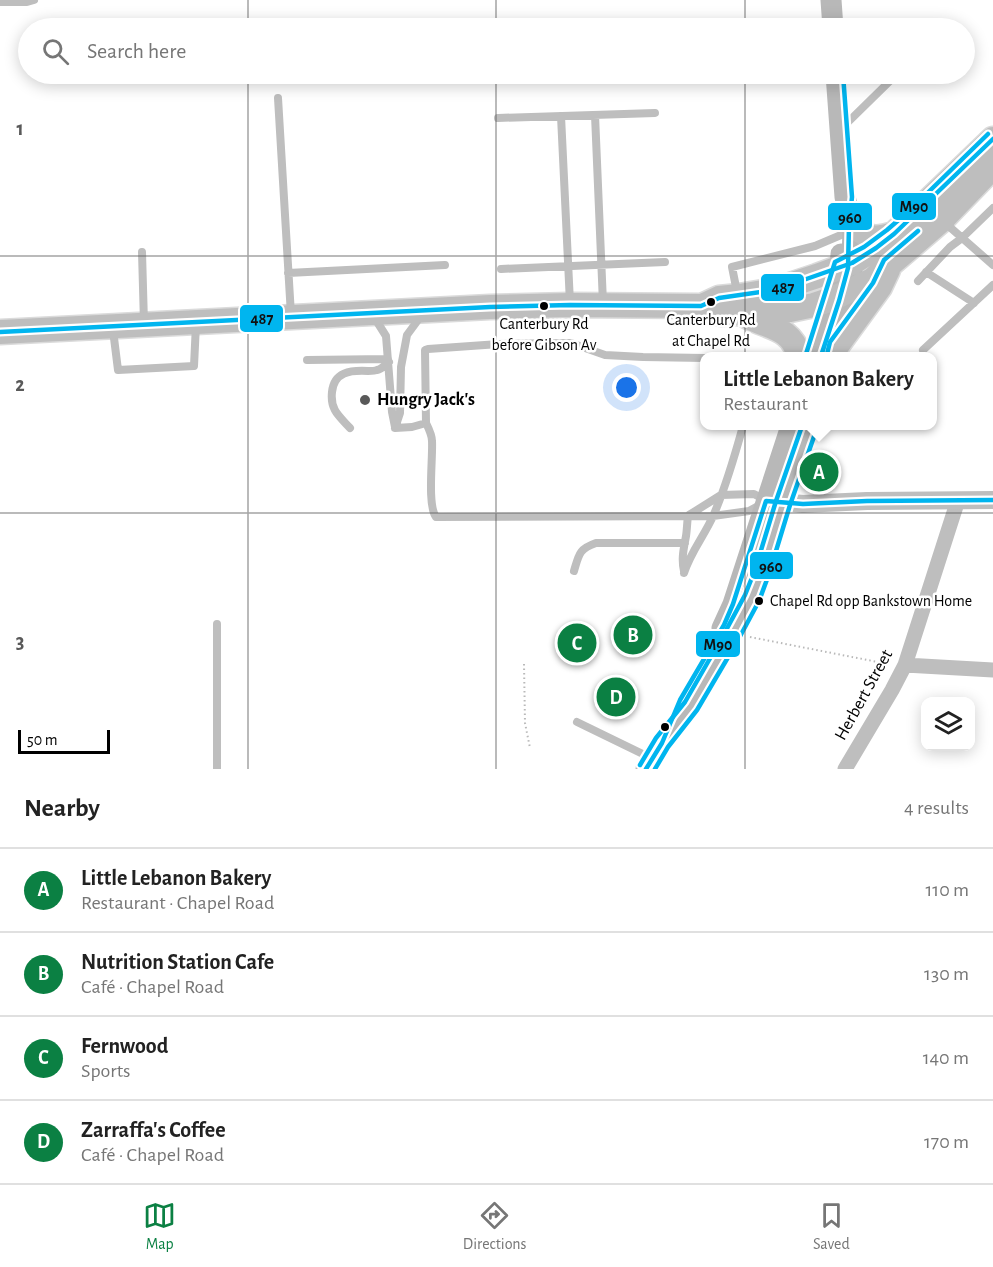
<!DOCTYPE html>
<meta charset="utf-8">
<style>
body{margin:0;font-family:"Alegreya Sans",sans-serif;background:#f6f6f6;color:#222}
.controls{position:absolute;right:18px;bottom:18px;display:grid;overflow:hidden;border-radius:12px;box-shadow:0 3px 15px #0003}
.controls button{width:54px;height:54px;display:grid;place-items:center;padding:0;border:0;border-bottom:2px solid #e0e0e0;background:#fff;color:#222;font:30px sans-serif}
.scale{position:absolute;left:18px;bottom:15px;width:92px;box-sizing:border-box;padding-left:6px;border:3px solid #000;border-top:0;font-size:16px;line-height:21px;white-space:nowrap;color:#000;-webkit-text-stroke:4px #fff;paint-order:stroke}
.you{position:absolute;left:627px;top:388px;width:21px;height:21px;margin:-15px;border:4px solid #fff;border-radius:50%;background:#1a73e8;box-shadow:0 0 0 9px #1a73e833}
.badge{display:grid;place-items:center;width:39px;height:39px;border-radius:50%;background:#0b8043;color:#fff;font-size:20px;font-weight:700}
.pin{position:absolute;translate:-50% -50%;border:3px solid #fff;box-shadow:0 2px 6px #0006}
.popup{position:absolute;left:700px;top:352px;width:237px;height:78px;box-sizing:border-box;display:grid;place-content:center;border-radius:12px;background:#fff;filter:drop-shadow(0 2px 4px #0005);font-size:20px;white-space:nowrap;color:#767676}
.popup b{font-size:22px;color:#222}
.popup::after{content:'';position:absolute;left:50%;top:100%;margin-left:-12px;border:12px solid transparent;border-top-color:#fff}
.list{margin:0;padding:0;list-style:none}
h2{display:flex;justify-content:space-between;align-items:center;height:78px;margin:0;padding:0 24px;font-size:26px}
h2 small{font-size:20px;font-weight:400;color:#767676}
.list li{display:grid;grid-template-columns:39px 1fr auto;gap:18px;align-items:center;box-sizing:border-box;height:84px;padding:0 24px;border-top:2px solid #e0e0e0}
.list b{display:block;font-size:22px;white-space:nowrap}
.list p{margin:0;font-size:20px;white-space:nowrap;color:#767676}
.list em{font-size:20px;font-style:normal;color:#767676}
.icon{flex:none;width:33px;height:33px;fill:none;stroke:currentColor;stroke-width:2;stroke-linecap:round;stroke-linejoin:round}
.map{position:relative;flex:none;width:993px;height:769px;overflow:hidden}
.search{position:absolute;background:#fff;box-shadow:0 3px 15px #0003;left:18px;right:18px;top:18px;height:66px;display:flex;align-items:center;gap:15px;box-sizing:border-box;padding:0 21px;border-radius:33px;color:#767676;font-size:22px}
.sheet{height:414px;background:#fff}
nav{display:flex;justify-content:space-around;align-items:center;box-sizing:border-box;height:84px;border-top:2px solid #e0e0e0;background:#fff;font-size:16px;color:#767676}
nav a{display:grid;justify-items:center;gap:3px}
nav .on{color:#0b8043}
.map>svg:first-child{display:block}
</style>
<div class="map">
<svg width="993" height="769" viewBox="0 0 993 769">
<rect width="100%" height="100%" fill="#fff"/>
<g fill="none" stroke-linecap="round" stroke-linejoin="round">
<g stroke="#dbdbdb" stroke-width="27">
<path id="trunk" d="M853,225C869,239 873,240 894,234
M704,305L719,298L739,296L775,290L817,276L852,263L876,248L894,234L993,139
M748,317C770,328 792,328 799,356
M0,332L490,307L570,305L701,306L721,314L790,310L814,305L832,299L872,280L942,220L993,167
M837,346L880,287L888,270"/>
</g>
<path stroke="#b9b9b9" stroke-width="2" stroke-dasharray="1.5 3" stroke-linecap="butt" d="M750,637L888,664
M524,664L525,723L530,748"/>
<path stroke="#bebebe" stroke-width="8" d="M0,2H27L34,0
M278,98L291,315
M595,115L603,303
M561,116L570,303
M498,118L655,113
M843,127L897,74
M944,222L993,265
M142,252L144,323
M501,269L665,262
M926,272L974,303
M288,273L445,265
M918,281L950,247L962,238L993,208
M737,292L732,267L815,246L841,235
M374,317L386,336L392,412L395,427
M113,330L118,370L194,366L196,324
M923,350L993,285
M307,360L388,359
M426,423C429,429 432,435 432,441C433,458 427,505 436,517L713,516L749,511L760,505
M350,428C339,416 330,410 332,392C334,372 350,370 368,371C371,371 375,371 377,370C382,369 385,365 389,362
M395,428L412,427L426,423L425,350L428,349L499,344L571,343L605,355L643,357L705,358
M395,428L400,413L401,367L407,335L421,316
M689,515L721,495L754,494L765,500
M574,571C579,554 579,549 596,543H685
M684,571C681,558 684,548 686,536C687,530 687,523 688,516
M684,573C691,551 705,535 714,514C726,486 735,455 743,426
M577,722L651,758
M217,769V624"/>
<path stroke="#bebebe" stroke-width="15" d="M905,665L993,670
M845,769L892,690L905,665L958,500"/>
<path stroke="#bebebe" stroke-width="18" d="M770,501L803,504L867,501L993,500"/>
<path stroke="#b8b8b8" stroke-width="21" d="M831,0L833,28
M836,74L845,197L853,225L851,305L840,337
M813,356C823,325 840,286 841,254
M722,628L733,604L791,426
M646,769L662,743L691,706L731,638L752,598L762,572L783,503L810,426"/>
<use href="#trunk" stroke="#bebebe" stroke-width="24"/>
<g stroke="#fff" stroke-width="9">
<path id="bus-1" d="M0,332L490,307L570,305L701,306L719,298L775,290L852,263L876,248L894,234L993,139
M646,769L662,743L680,700L724,625L733,604L766,501L803,504L867,501L993,500"/>
</g>
<g stroke="#fff" stroke-width="9">
<path id="bus-2" d="M821,356L839,301L848,268L849,225L852,197L843,74
M655,769L668,747L697,710L737,642L759,601L769,574L790,505L817,428"/>
</g>
<g stroke="#fff" stroke-width="9">
<path id="bus-3" d="M806,354L835,262L864,247L887,230L909,211L988,134
M827,354L830,342L873,283L884,260L918,231
M640,765L656,738L685,702L724,634L745,595L755,570L776,501L802,426"/>
</g>
<use href="#bus-1" stroke="#00b5ef" stroke-width="4.5"/>
<use href="#bus-2" stroke="#00b5ef" stroke-width="4.5"/>
<use href="#bus-3" stroke="#00b5ef" stroke-width="4.5"/>
</g>
<path fill="none" stroke="#595959" stroke-width="1.5" stroke-opacity="0.55" d="M248,0V28M496,0V28M745,0V28M248,74V769M496,74V769M745,74V769M0,256H993M0,513H993"/>
<g fill="#000" stroke="#fff" stroke-width="2">
<circle cx="711" cy="302" r="5"/>
<circle cx="544" cy="306" r="5"/>
<circle cx="759" cy="601" r="5"/>
<circle cx="665" cy="727" r="5"/>
</g>
<circle fill="#595959" stroke="#fff" stroke-width="2" cx="365" cy="400" r="6"/>
<g text-anchor="middle" dominant-baseline="central" stroke-width="5" stroke-linejoin="round" paint-order="stroke">
<g font-size="16" fill="#000" stroke="#fff">
<text x="711" y="320">Canterbury Rd<tspan x="711" dy="21">at Chapel Rd</tspan></text>
<text x="544" y="324">Canterbury Rd<tspan x="544" dy="21">before Gibson Av</tspan></text>
<text x="770" y="601" text-anchor="start">Chapel Rd opp Bankstown Home</text>
</g>
<g font-size="18" font-weight="bold" fill="#000" stroke="#fff" text-anchor="start">
<text x="377" y="400">Hungry Jack's</text>
</g>
<g font-size="18" fill="#000" stroke="#fff">
<text transform="translate(864 695) rotate(-61)">Herbert Street</text>
</g>
</g>
<g font-size="20" text-anchor="middle" font-weight="bold" fill="#595959" stroke="#fff" stroke-width="5" stroke-linejoin="round" paint-order="stroke">
<text x="20" y="135">1</text>
<text x="20" y="391">2</text>
<text x="20" y="648">3</text>
</g>
<g stroke="#fff" stroke-width="2">
<rect x="891" y="192" width="46" height="29" rx="6" fill="#00b5ef"/>
<rect x="827" y="202" width="46" height="29" rx="6" fill="#00b5ef"/>
<rect x="760" y="273" width="45" height="29" rx="6" fill="#00b5ef"/>
<rect x="239" y="304" width="45" height="29" rx="6" fill="#00b5ef"/>
<rect x="749" y="551" width="45" height="29" rx="6" fill="#00b5ef"/>
<rect x="695" y="630" width="46" height="28" rx="6" fill="#00b5ef"/>
</g>
<g font-size="16" text-anchor="middle" font-weight="bold" fill="#111">
<text x="914" y="212">M90</text>
<text x="850" y="223">960</text>
<text x="783" y="293">487</text>
<text x="262" y="324">487</text>
<text x="771" y="572">960</text>
<text x="718" y="650">M90</text>
</g>
</svg>
<div class="controls">
<button><svg class="icon" aria-label="layers" viewBox="0 0 24 24"><path d="M12 4l9 5-9 5-9-5zM3 14l9 5 9-5"/></svg></button>
</div>
<div class="scale">50 m</div>
<div class="you"></div>
<div class="pin badge" style="left:819px;top:472px">A</div>
<div class="popup"><b>Little Lebanon Bakery</b>Restaurant</div>
<div class="pin badge" style="left:633px;top:635px">B</div>
<div class="pin badge" style="left:577px;top:643px">C</div>
<div class="pin badge" style="left:616px;top:697px">D</div>
<div class="search"><svg class="icon" aria-label="search" viewBox="0 0 24 24"><circle cx="10" cy="10" r="6"/><path d="M15 15l6 6"/></svg>Search here</div>
</div>
<section class="sheet">
<h2>Nearby<small>4 results</small></h2>
<ul class="list">
<li><span class="badge">A</span><div><b>Little Lebanon Bakery</b><p>Restaurant · Chapel Road</p></div><em>110 m</em></li>
<li><span class="badge">B</span><div><b>Nutrition Station Cafe</b><p>Café · Chapel Road</p></div><em>130 m</em></li>
<li><span class="badge">C</span><div><b>Fernwood</b><p>Sports</p></div><em>140 m</em></li>
<li><span class="badge">D</span><div><b>Zarraffa's Coffee</b><p>Café · Chapel Road</p></div><em>170 m</em></li>
</ul>
</section>
<nav>
<a class="on"><svg class="icon" aria-label="map" viewBox="0 0 24 24"><path d="M3 6l6-2 6 2 6-2v14l-6 2-6-2-6 2zM9 4v14M15 6v14"/></svg>Map</a>
<a><svg class="icon" aria-label="directions" viewBox="0 0 24 24"><path d="M12 3l9 9-9 9-9-9zM9 14v-3h6M13 9l2 2-2 2"/></svg>Directions</a>
<a><svg class="icon" aria-label="saved" viewBox="0 0 24 24"><path d="M7 4h10v16l-5-4-5 4z"/></svg>Saved</a>
</nav>
